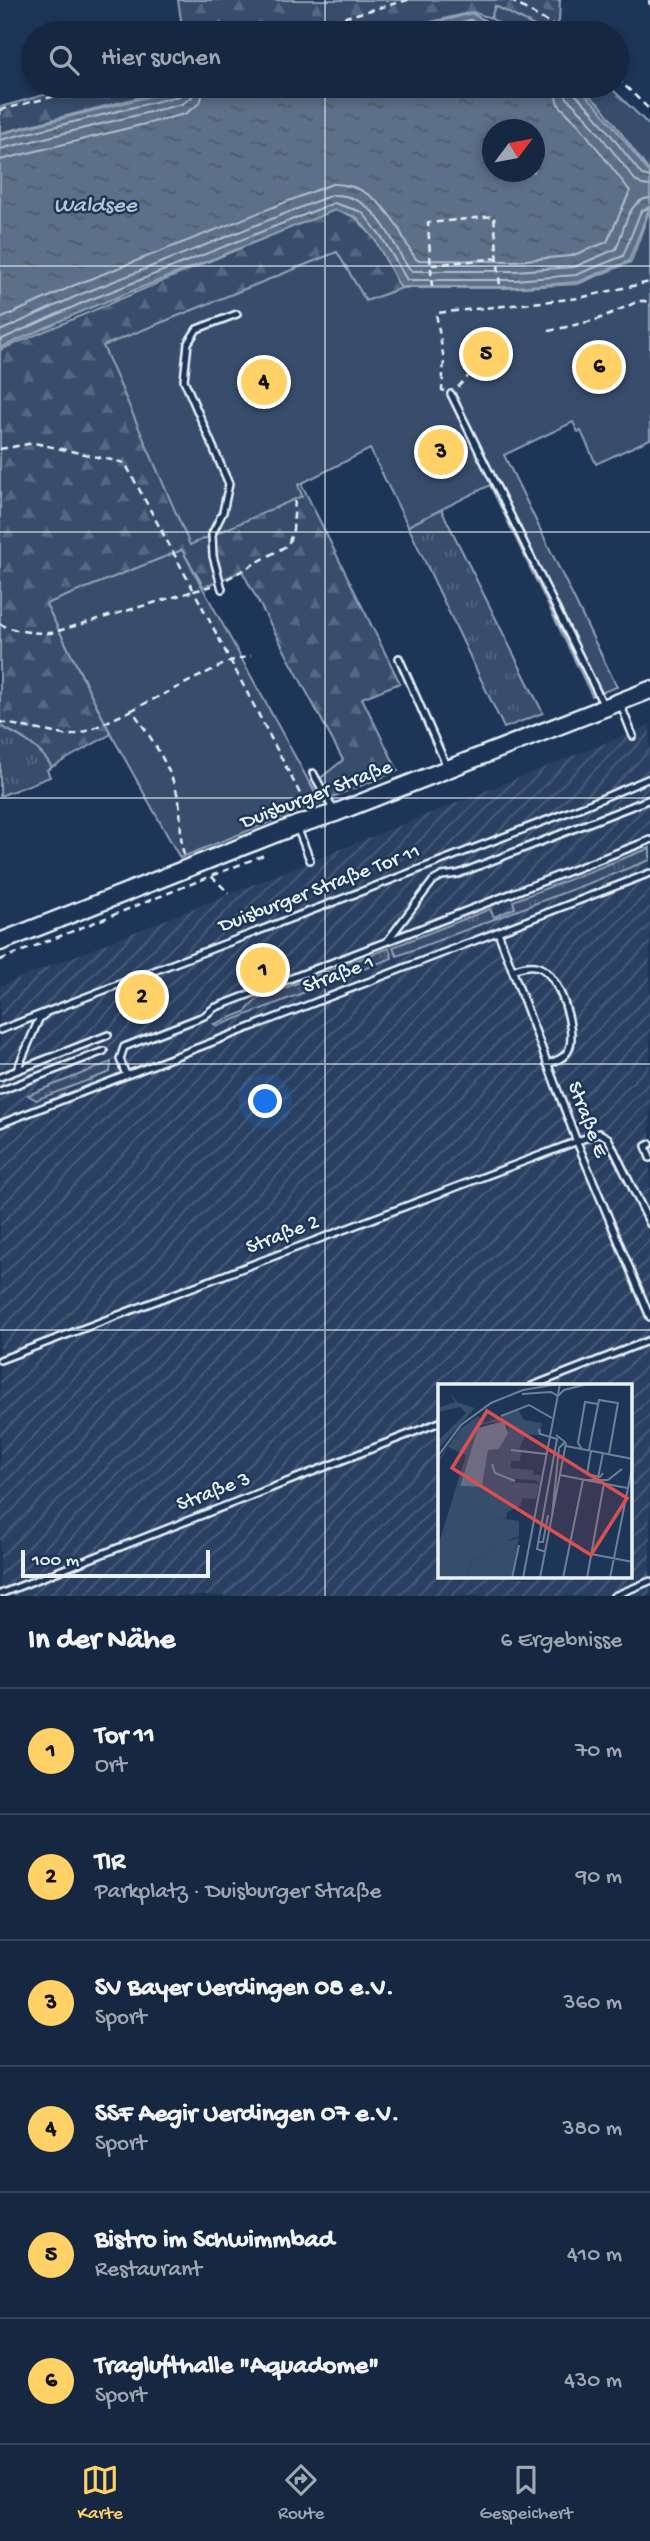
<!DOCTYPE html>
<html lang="de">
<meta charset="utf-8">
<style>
body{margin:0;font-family:"Gochi Hand",sans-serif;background:#23344c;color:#f1f3f6}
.compass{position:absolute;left:482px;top:119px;width:63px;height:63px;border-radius:50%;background:#162841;box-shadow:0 4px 10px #0003;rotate:58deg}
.scale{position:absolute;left:21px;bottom:18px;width:189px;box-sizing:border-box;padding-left:7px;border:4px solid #e8f1f8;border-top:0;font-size:19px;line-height:24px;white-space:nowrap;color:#e8f1f8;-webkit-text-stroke:5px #1d3557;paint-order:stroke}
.you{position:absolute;left:266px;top:1102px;width:24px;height:24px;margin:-18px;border:5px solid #fff;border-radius:50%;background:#1a73e8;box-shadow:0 0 0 10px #1a73e833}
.badge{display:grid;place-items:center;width:46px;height:46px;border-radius:50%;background:#ffd166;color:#111;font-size:23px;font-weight:700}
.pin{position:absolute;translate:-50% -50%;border:4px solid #fff;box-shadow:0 2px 7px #0006}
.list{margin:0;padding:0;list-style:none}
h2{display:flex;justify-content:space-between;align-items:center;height:91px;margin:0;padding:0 28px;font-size:30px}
h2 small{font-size:23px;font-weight:400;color:#9ea6b1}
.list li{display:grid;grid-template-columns:46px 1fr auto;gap:21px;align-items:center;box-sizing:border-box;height:126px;padding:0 28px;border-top:2px solid #35445a}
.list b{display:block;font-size:26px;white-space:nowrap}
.list p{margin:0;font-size:23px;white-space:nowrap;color:#9ea6b1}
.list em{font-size:23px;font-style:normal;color:#9ea6b1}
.icon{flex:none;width:38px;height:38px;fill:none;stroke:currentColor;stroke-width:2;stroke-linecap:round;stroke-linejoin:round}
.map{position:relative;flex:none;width:650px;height:1596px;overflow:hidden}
.search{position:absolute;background:#162841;box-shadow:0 4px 10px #0003;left:21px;right:21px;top:21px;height:77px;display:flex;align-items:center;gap:18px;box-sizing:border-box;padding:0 24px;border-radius:38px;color:#9ea6b1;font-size:26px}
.sheet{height:847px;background:#162841}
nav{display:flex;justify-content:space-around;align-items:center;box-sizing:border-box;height:98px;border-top:2px solid #35445a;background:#162841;font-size:19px;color:#9ea6b1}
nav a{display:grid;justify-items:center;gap:4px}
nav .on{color:#ffd166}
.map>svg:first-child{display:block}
</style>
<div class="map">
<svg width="650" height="1596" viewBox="0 0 650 1596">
<defs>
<pattern id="industrial-furrows" width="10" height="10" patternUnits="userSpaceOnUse" patternTransform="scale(1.75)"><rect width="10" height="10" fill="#2a4162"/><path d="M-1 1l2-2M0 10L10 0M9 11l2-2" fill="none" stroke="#495d79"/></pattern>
<pattern id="grass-tufts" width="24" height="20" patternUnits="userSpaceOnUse" patternTransform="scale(1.75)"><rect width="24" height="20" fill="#374d6c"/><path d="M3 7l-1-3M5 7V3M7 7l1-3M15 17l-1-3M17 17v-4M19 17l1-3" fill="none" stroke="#546782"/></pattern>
<pattern id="forest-firs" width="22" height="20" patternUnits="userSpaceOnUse" patternTransform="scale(1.75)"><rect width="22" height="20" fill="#374d6c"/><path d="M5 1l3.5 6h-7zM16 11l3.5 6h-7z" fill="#546782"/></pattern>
<pattern id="water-ripples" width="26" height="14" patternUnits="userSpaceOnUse" patternTransform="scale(1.75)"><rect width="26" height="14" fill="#5d7089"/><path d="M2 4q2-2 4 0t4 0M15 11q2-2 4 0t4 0" fill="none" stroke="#505a66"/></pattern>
</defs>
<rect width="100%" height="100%" fill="#1d3557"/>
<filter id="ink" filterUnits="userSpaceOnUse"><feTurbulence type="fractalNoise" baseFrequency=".0143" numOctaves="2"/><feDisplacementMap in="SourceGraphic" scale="14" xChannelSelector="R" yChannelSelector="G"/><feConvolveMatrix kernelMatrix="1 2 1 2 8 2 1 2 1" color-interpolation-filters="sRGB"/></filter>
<g filter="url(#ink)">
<path fill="url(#industrial-furrows)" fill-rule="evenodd" d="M650,725V1596H0V986ZM440,1386H631V1577H440Z"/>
<path fill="url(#grass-tufts)" stroke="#909fb2" stroke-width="2" d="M441,509L543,713L504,728L408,526Z
M0,726C21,736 40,747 52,767L47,770L50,777L0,796Z
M650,848V860L397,956L393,947L490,909L494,917L515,908L513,901Z
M389,948L392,958L218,1026L214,1024L245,1012L258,998Z
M111,1062L110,1072L36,1100L28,1095Z"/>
<path fill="url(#forest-firs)" stroke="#909fb2" stroke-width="2" d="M178,0H560L559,21L552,33H548L495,6L491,18L472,12L402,29L397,33H183Z
M77,86H183L0,133V107Z
M335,208L356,218L376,240L402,288L366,301L337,252L103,346L301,496L297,485L301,483L400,683L362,698L398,771L320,802L310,782L318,780L343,760L242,571L204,587L182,550L46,604L111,734L52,767C40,747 21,736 0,726V350Z"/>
<path fill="#374d6c" stroke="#909fb2" stroke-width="2" d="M495,6L548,33H513L491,18Z
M579,86H609L650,126V172L601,106Z
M650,209V439L596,464L581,431L578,432L573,422L504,455L617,687L592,696L490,485L408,526L370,449L298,485L302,496L190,545L103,346L337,252L366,301L402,288H506L578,284L631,262Z
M182,550L320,802L180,858L111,734L46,604Z"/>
<path fill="url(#water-ripples)" stroke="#95a4b5" stroke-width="2" fill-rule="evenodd" d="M471,13L509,33H402L404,32Z
M191,86H576L599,108L650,174V206L629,261L578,282L516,287H400L375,240L357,217L335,210L85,310L0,348V134ZM492,130H534V172H492Z"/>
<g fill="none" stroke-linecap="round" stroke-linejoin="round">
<path stroke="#b0bdcc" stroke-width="2" d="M425,33L470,20L496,33
M563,86L567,98L587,118L635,180L642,185L650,186
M572,86L574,93L593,112L642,175L650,177
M0,140L179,96L184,92L186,86
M0,149L182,104L192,97L194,86
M0,160L185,114L200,103L205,86
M0,319L75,285L332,184C362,183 383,203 398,227C404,238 409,251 417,260L514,261L571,256L607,242L630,191L579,125L558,104L553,86
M0,331L79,295L332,195C365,193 383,222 397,248C401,256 405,265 412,271H515L574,267L616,249C624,232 627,199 650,198
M0,340L82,303L334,203L362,212L381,236L407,280H515L576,275L623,256L641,211L650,207"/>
<g stroke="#e8f1f8" stroke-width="10">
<path id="service" d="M451,394L603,704
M222,589L213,556L212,534L223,512L229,484L184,380L188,343L197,329L237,314
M399,658L447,767
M620,703L633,736
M313,773L334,811
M297,827L310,860
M498,932L577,1142L650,1317
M388,940L433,881L442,876L458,874L650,799
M512,970C521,967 530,964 539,967C559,974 577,1030 569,1049C565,1058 556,1061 547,1064
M0,1030L584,806L650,778
M17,1070L39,1019L45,1014
M126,1075L120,1059L124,1047L204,1016L214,1008L650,840
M0,1077L108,1035
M0,1091L104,1051
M0,1124L650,873
M650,1144L646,1146L650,1158
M0,1360L599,1133L608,1138L650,1224
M532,1386L650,1340
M0,1594L440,1422
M614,1596L650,1581"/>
</g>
<g stroke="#e8f1f8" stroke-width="21">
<path id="secondary" d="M0,942L297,825L335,813L650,690"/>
</g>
<path stroke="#e8f1f8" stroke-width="2.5" stroke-dasharray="7 5" stroke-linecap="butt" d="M510,0L566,33
M649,0L650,5
M286,33L408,0
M617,78L650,110
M0,110L95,86
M432,265L498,258
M432,287L428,223L494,216L500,287
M549,331L596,320L639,301H645L650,306
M458,387L478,366
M445,391L442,390L444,360L436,313L579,298L650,282
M0,449L34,443L125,463L194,591L51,633C33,633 16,632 0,624
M227,579L288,545L293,530L295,499
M212,586L194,591L307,807
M0,722L69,736L90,730L132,710
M184,855C179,837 182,819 179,801C172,769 151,737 132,710L230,661L251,656
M211,876L229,893
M0,960L264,855"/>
<use href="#service" stroke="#1d3557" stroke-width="5"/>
<use href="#secondary" stroke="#1d3557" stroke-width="16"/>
</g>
</g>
<path fill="none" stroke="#e8f1f8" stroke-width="2" stroke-opacity="0.55" d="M325,0V33M325,86V1596M0,266H650M0,532H650M0,798H650M0,1064H650M0,1330H650"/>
<g text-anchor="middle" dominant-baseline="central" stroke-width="5" stroke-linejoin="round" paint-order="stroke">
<g font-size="21" fill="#e8f1f8" stroke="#1d3557">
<text transform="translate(317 796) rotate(-21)">Duisburger Straße</text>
<text transform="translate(320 890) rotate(-21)">Duisburger Straße Tor 11</text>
<text transform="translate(339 976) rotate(-21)">Straße 1</text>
<text transform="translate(586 1120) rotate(69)">Straße E</text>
<text transform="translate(283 1236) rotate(-21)">Straße 2</text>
<text transform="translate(214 1493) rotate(-21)">Straße 3</text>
</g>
<g font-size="23" font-style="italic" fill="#b7c4d1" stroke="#1d3557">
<text x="95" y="206">Waldsee</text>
</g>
</g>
<g transform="translate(438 1384)">
<rect width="194" height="194" fill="#1d3557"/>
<path d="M12,8L19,18L37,24L0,65V57L28,29L22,23L0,28V24L17,18Z" fill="#374d6c"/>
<path d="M40,32L47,38L40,44L22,102L44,103L50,66L55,64L61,65L50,94L72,84L95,86V91H103L101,100L98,96L77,95L69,113L84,114L83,121L69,128L68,135L61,134L54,164L45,176L34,174L30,194H0V162L28,71L10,63L0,80V76L23,44Z" fill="#374d6c"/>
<path d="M80,26L86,36L104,39L102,51L88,50L81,65L107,70L83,68L82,77H73L72,97L49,94L54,68H60L71,43L66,37L41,41ZM72,98L101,100L98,115L69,113Z" fill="#374d6c"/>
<path d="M61,134L81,137V152L68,157L81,154L73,194H30L34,174L45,176L54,164L55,140Z" fill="#374d6c"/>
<path d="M66,37L70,49L61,65L50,66L44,103L22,102L40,44Z" fill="#5d7089"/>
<path fill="none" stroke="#6e8097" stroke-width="2" d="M84,10L113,8L120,12L126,6L150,0M63,32L91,21L114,34M101,45L102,50L119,55L99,165L108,168M128,62L195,75M144,65L140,59L147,18L160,20M73,66L108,70M151,66L161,16L180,19L171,70M153,67L149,90L162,93L165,89M0,72L23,41L53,19L85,6L120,0M54,80L57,89L77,97M122,91L189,104M160,94L165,69M145,96H170L184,85M114,132L121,64L127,58L118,51M100,158H105L110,131M153,170L195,178M74,194L81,161M85,194L122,0M102,194L128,59M125,194L145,96M149,194L166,99M172,194L195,79"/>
<path fill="#da5052" fill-opacity="0.15" stroke="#da5052" stroke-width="3.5" d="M49,27L189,114L153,171L14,84Z"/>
<rect width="194" height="194" fill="none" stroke="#e8f1f8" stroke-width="3.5"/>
</g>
</svg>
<svg class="compass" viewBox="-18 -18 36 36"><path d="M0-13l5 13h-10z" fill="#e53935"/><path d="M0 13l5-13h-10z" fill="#9ea6b1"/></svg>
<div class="scale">100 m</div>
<div class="you"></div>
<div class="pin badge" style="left:263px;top:970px">1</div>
<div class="pin badge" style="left:142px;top:997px">2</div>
<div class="pin badge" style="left:441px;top:452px">3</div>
<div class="pin badge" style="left:264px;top:382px">4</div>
<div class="pin badge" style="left:486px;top:354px">5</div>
<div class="pin badge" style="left:599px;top:367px">6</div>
<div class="search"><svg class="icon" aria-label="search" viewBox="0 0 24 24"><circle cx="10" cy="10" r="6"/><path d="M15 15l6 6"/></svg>Hier suchen</div>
</div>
<section class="sheet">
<h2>In der Nähe<small>6 Ergebnisse</small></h2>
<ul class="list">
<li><span class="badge">1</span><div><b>Tor 11</b><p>Ort</p></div><em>70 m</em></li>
<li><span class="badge">2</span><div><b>TIR</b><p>Parkplatz · Duisburger Straße</p></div><em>90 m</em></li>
<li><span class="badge">3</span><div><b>SV Bayer Uerdingen 08 e.V.</b><p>Sport</p></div><em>360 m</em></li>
<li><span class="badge">4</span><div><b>SSF Aegir Uerdingen 07 e.V.</b><p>Sport</p></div><em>380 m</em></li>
<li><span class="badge">5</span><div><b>Bistro im Schwimmbad</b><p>Restaurant</p></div><em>410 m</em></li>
<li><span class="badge">6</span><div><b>Traglufthalle &quot;Aquadome&quot;</b><p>Sport</p></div><em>430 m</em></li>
</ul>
</section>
<nav>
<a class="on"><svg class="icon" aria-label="map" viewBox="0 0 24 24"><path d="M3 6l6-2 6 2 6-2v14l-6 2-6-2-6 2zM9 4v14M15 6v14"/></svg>Karte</a>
<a><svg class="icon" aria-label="directions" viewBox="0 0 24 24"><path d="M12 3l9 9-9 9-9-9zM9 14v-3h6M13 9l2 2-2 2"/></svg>Route</a>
<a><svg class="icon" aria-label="saved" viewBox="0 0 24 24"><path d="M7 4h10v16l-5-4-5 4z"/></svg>Gespeichert</a>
</nav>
